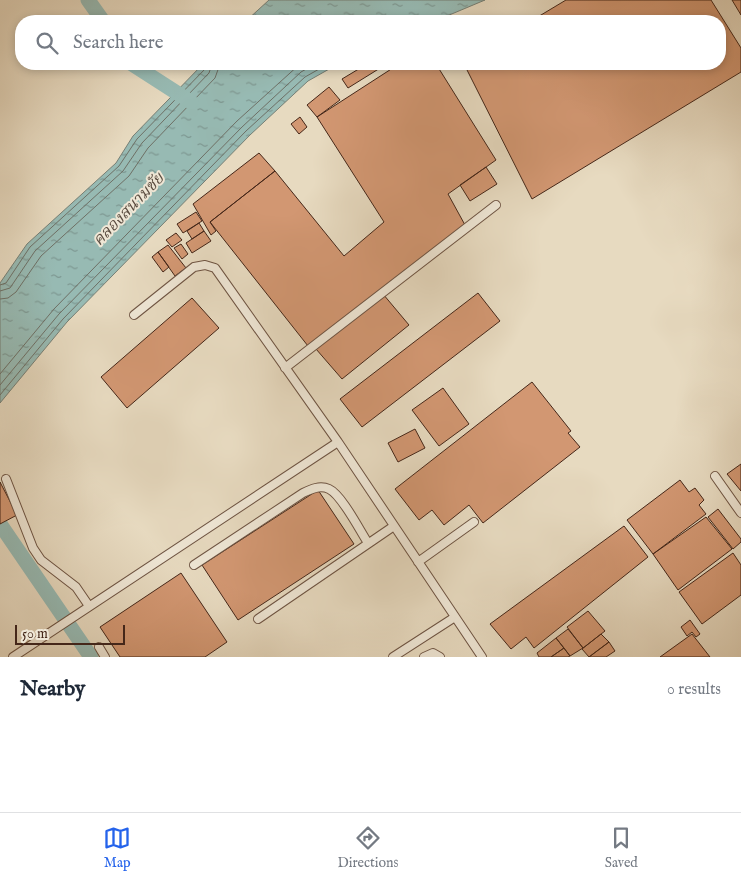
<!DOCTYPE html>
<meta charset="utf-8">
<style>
body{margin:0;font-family:"IM FELL English","Noto Serif Thai",serif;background:#f2f2f3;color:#1f2937}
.scale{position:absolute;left:15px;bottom:12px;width:110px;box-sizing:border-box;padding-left:5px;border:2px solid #452719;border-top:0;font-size:14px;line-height:18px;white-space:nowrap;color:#452719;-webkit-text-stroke:4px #efe7d6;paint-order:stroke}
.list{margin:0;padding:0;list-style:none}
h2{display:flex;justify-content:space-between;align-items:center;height:65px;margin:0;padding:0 20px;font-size:21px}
h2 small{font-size:16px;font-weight:400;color:#747a83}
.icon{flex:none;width:28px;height:28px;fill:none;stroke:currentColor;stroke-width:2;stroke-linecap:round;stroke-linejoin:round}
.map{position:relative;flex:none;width:741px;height:657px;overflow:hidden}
.search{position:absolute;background:#fff;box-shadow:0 2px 8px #0003;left:15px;right:15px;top:15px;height:55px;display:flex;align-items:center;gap:12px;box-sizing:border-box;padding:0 18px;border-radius:20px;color:#747a83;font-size:19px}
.sheet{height:155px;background:#fff}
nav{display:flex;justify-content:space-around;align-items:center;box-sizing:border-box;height:70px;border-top:1px solid #e0e1e3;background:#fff;font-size:14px;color:#747a83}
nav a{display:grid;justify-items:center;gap:2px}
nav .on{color:#2563eb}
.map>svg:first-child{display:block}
</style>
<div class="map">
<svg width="741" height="657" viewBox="0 0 741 657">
<defs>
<pattern id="water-ripples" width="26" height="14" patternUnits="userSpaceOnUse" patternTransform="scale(1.25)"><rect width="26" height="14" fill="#97bab3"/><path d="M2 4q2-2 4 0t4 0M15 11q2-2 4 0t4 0" fill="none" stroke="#7d9791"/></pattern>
</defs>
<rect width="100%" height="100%" fill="#e7dac0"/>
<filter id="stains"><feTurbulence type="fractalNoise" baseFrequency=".004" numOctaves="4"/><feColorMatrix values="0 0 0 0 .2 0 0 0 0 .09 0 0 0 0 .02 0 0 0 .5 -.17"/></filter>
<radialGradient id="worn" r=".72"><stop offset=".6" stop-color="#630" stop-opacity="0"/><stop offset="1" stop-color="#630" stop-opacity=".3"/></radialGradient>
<path fill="url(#water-ripples)" stroke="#767f75" d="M269,0H485L435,21H246Z
M203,64H338L308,81L250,135L67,322L0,403V283L27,244L116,163L133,136Z"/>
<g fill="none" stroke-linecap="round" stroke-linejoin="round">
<path stroke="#6e7066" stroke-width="1" d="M0,285L6,283L30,247L119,166L137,139L205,69L206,64
M0,291L10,288L35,251L123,171L142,143L209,73L212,64
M0,299L8,298L16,292L41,256L129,176L148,148L215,78L220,64
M0,374L54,309L237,121L300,64
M0,385L59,314L242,127L301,72L315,64
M0,395L63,319L246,131L305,77L328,64"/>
<path stroke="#97bab3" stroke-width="15" d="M88,0L103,21
M132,64L191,102
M0,524L91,657"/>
</g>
<path fill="#d29772" stroke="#452719" d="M566,0H711L741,48V72L532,199L464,64H720V21H531Z
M732,0H741V15Z
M367,64L385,65L348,88L342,79Z
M399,64H421L423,69L436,64L496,160L448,194L465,225L308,346L210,222L275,171L344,256L384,222L317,117Z
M329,87L340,100L317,117L307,105Z
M300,117L307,127L299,134L291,124Z
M259,153L275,171L210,222L216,231L211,235L193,204Z
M486,167L497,184L470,201L460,185Z
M196,212L202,221L183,233L177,224Z
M199,223L204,231L192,239L187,231Z
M204,231L211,241L192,253L186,243Z
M176,233L182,240L172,247L166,240Z
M181,244L188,254L182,259L174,248Z
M168,245L186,268L175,276L158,252Z
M158,252L169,267L163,272L152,257Z
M478,293L500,321L362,427L340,399Z
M383,294L409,325L342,379L316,349Z
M192,298L219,328L127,408L101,377Z
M532,382L571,431L568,433L580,447L483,523L469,505L444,525L432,510L419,520L395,489Z
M443,388L469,424L439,446L412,410Z
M415,429L425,448L398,462L388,443Z
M741,464V491L727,474Z
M680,480L689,492L695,488L704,500L699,505L706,514L653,554L627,520Z
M0,482L17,515L0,524Z
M318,490L354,544L238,620L202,565Z
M718,509L741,539V542L733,549L708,517Z
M706,517L732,549L678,590L653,554Z
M624,526L648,557L534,648L526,637L511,649L490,624Z
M733,553L741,565V595L702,624L679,592Z
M181,573L227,642L205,657H120L100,627Z
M588,611L605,631L583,648L567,627Z
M690,620L700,634L696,637L692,632L687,636L681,627Z
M568,629L583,648L570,656L556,638Z
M601,634L609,642L589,657L582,649Z
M692,634L710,657H660Z
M556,638L564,648L551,657H539L537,653Z
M609,642L615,651L606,657H589Z
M564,648L570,656L568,657H551Z"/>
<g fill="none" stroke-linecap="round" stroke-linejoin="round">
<g stroke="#6e5443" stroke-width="10">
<path id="service" d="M134,315L194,267L205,265L215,268L338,442L482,657
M285,368L496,205
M715,476L741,513
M6,479L33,548L41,560L76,587L89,606
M418,562L474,522
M194,565L303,493C311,489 320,485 329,489C342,495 360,531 368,543
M258,619L394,526
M99,647L105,657
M13,657L338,442
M393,657L455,617
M424,657L433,653L440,657"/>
</g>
<use href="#service" stroke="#efe7d6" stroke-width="8"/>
</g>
<g text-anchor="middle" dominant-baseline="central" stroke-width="4" stroke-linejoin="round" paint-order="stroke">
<g font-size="16" font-style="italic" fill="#5a4c40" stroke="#efe7d6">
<text transform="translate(129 210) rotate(-46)">คลองสนามชัย</text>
</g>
</g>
<rect width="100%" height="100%" filter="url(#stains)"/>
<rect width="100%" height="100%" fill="url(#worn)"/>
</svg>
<div class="scale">50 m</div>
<div class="search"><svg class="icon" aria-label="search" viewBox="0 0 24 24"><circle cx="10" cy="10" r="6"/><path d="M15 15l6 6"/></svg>Search here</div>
</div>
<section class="sheet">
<h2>Nearby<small>0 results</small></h2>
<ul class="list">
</ul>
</section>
<nav>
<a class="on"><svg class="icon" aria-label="map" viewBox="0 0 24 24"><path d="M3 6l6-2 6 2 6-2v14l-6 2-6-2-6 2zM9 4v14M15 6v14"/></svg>Map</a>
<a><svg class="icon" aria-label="directions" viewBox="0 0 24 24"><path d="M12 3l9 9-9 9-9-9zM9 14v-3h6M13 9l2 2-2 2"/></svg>Directions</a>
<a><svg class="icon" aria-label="saved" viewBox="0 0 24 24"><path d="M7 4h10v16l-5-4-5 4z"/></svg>Saved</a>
</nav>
